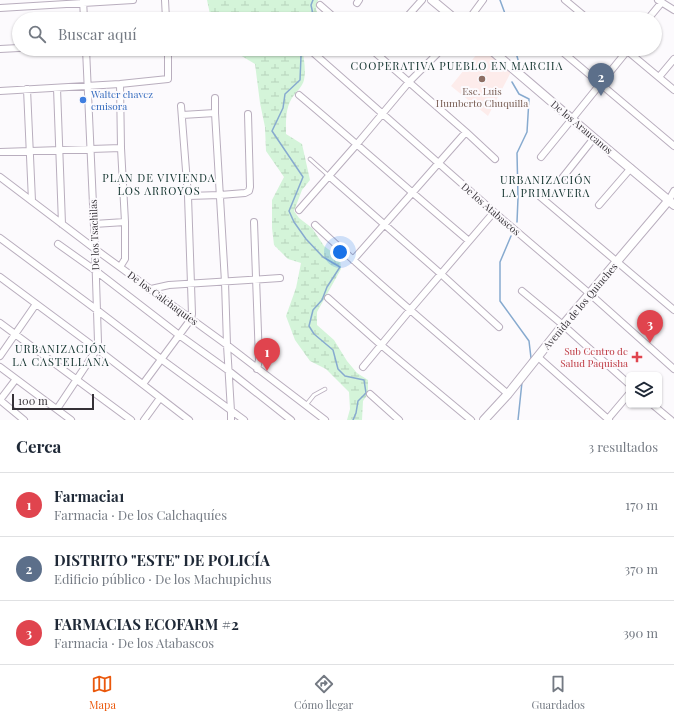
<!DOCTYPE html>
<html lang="es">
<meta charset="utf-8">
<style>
body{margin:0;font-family:"Playfair Display",serif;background:#f6f6f7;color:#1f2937}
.controls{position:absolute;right:12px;bottom:12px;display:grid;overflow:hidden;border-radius:6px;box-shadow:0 1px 3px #0004}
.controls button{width:36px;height:36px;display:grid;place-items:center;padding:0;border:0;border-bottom:1px solid #e0e1e3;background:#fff;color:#1f2937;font:20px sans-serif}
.scale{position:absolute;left:12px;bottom:10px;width:82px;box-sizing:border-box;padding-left:4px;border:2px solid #353137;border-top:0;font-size:11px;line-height:14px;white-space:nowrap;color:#353137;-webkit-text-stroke:3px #fcfafd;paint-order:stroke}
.you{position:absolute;left:340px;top:252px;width:14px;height:14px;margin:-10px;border:3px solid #fff;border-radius:50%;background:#1a73e8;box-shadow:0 0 0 6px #1a73e833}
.badge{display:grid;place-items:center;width:26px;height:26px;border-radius:50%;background:#ea580c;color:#fff;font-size:13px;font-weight:700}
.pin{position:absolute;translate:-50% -33px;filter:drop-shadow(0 1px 2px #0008)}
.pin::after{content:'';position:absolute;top:21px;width:14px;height:12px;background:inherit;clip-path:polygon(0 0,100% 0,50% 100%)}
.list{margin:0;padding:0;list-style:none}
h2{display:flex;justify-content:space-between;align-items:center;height:52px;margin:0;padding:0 16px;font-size:17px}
h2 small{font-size:13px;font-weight:400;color:#747a83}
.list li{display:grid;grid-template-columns:26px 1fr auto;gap:12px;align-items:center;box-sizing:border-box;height:64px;padding:0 16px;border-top:1px solid #e0e1e3}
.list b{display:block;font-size:15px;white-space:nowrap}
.list p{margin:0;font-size:13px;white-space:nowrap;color:#747a83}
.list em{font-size:13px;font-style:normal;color:#747a83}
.icon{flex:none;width:22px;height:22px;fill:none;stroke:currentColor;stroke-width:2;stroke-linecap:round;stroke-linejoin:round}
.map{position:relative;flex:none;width:674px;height:420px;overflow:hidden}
.search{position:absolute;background:#fff;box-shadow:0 1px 3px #0004;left:12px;right:12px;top:12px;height:44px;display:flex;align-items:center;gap:10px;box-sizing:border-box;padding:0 14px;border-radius:22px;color:#747a83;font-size:15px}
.sheet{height:244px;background:#fff}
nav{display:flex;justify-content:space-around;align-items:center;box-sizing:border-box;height:56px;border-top:1px solid #e0e1e3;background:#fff;font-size:11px;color:#747a83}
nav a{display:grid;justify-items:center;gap:2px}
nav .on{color:#ea580c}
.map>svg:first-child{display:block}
</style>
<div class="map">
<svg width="674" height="420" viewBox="0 0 674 420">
<defs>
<pattern id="wetland-marsh" width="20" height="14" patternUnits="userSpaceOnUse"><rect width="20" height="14" fill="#d4f4d9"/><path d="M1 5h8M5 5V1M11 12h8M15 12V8" fill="none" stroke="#b7d2bb"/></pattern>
</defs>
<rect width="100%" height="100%" fill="#fcfafd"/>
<path fill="#fdeceb" d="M481,49H484L511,72L488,116L451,86Z"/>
<path fill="url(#wetland-marsh)" d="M207,0H318L316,9L320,19H211Z
M230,49H302C304,58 306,70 304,80C302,87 298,90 294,95C285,107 286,120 286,134L302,144L310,180L302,190L294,211L299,218L312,228L324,246L340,258L341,269L317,312V325L334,340L347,361L357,373L368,380V394L363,401L362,420H347L350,409L349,392L326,369L310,361L295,340L286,316L296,288L301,263L288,259L274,245L272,228V200L284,177L266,151L265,127L260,103L255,64Z"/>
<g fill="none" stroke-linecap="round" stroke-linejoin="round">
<path stroke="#87aacf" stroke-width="1.5" d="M313,0L311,5L314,19
M500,0L507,19
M298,49L301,56L300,80L285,94L283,108L272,131L303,177L289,211L294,222L306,239L323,257L340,267L327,287L322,300L313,310L309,326L314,334L333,350L338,369L345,376L364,380L366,393L358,401L356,413L353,420
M515,49L520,67
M512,82L519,94L529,99L527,132L517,153L518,198L517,222
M511,236L500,262V301L529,341L531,358L529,362
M518,420L522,382"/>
<g stroke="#b9aebe" stroke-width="4.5">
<path id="service" d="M310,159L329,176
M306,405L314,395L325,389"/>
</g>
<g stroke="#b9aebe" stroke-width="8">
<path id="minor" d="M83,0L84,19
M165,0L166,19
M565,0L588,19
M658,0L674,10
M357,3L359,0
M320,5L336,19
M0,8L133,0
M405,19L422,0
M469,19L483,0
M648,19L662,2
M0,49L19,48
M309,49L494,212L590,294L674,369
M371,49L466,132L495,159
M559,49L674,146
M625,49L674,90
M659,77L674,59
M57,88L62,224
M27,89L32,201
M0,91L120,84L168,79V49
M299,95C356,143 412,193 469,241
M215,98V113L225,282L227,345L231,411V420
M182,115L215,113
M0,152L121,148
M541,157L572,119L627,51
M329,176L441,274L499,327
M0,177L95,249L227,345L325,420
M559,182L594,138
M537,194L674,310
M188,196L220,195L245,193L249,191L250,187L248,114
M669,200L674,191
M599,205L631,168
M299,210L357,144L409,82L442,49
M254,222L259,360L257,369
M94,224L125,222
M315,225C377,283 443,338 508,394
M0,238L97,310L161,359L244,420
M58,244L96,271L179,335L229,371L291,420
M353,260L466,132
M120,267L125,259V222L121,148L120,84
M0,277L97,349L189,420
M151,289L169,285L280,278
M522,291L563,325L629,384
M328,298L381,345L471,420
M0,323L131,420
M0,356L36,304
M538,357L609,420
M0,367L71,420
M363,367L410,310L494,212
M143,384L191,319L192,314L188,196L181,106
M370,394L399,420
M0,400L24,420
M0,400L16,379
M653,405L671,420
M57,409L97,349L98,342L95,249L86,49
M144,420L160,398
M607,420L629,394"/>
</g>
<g stroke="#b9aebe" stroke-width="10">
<path id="tertiary" d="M432,0L455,19
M490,49L594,138L674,205
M484,420L508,394L563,325L669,200"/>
</g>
<use href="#service" stroke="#fff" stroke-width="3"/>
<use href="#minor" stroke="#fff" stroke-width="6"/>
<use href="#tertiary" stroke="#fff" stroke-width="8"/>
</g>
<circle fill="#8d6e63" stroke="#fcfafd" stroke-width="1.5" cx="482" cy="79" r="4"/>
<circle fill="#3f7fe0" stroke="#fcfafd" stroke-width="1.5" cx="83" cy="100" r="4"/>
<path fill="#e0444e" stroke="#fcfafd" stroke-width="1.5" d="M635 351h4v4h4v4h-4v4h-4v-4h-4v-4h4z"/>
<g text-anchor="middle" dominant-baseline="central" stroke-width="4" stroke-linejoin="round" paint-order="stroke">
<g font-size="10" fill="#785e54" stroke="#fcfafd">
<text x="482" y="91">Esc. Luis<tspan x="482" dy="12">Humberto Chuquilla</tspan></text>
</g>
<g font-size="10" fill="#366cbe" stroke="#fcfafd" text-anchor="start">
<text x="91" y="94">Walter chavez<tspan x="91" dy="12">emisora</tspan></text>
</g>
<g font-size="10" fill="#353137" stroke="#fcfafd">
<text transform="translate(582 127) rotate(40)">De los Araucanos</text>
<text transform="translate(491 209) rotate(41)">De los Atabascos</text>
<text transform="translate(94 235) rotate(-92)">De los Tsachilas</text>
<text transform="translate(163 298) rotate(36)">De los Calchaquíes</text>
<text transform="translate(580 306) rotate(-50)">Avenida de los Quinches</text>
</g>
<g font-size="10" fill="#be3a42" stroke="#fcfafd" text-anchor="end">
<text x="628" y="351">Sub Centro de<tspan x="628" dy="12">Salud Paquisha</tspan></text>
</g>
<g font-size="11" letter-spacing="1" fill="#10312c" stroke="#fcfafd">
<text x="457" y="65">COOPERATIVA PUEBLO EN MARCHA</text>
<text x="159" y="177">PLAN DE VIVIENDA<tspan x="159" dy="13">LOS ARROYOS</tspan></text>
<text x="546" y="179">URBANIZACIÓN<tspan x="546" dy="13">LA PRIMAVERA</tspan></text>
<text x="61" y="348">URBANIZACIÓN<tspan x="61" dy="13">LA CASTELLANA</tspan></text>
</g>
</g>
</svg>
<div class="controls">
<button><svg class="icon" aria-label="layers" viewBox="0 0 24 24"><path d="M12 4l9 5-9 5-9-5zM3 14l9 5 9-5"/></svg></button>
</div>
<div class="scale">100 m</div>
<div class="you"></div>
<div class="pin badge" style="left:267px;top:371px;background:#e0444e">1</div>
<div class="pin badge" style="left:601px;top:96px;background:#5c6f8a">2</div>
<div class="pin badge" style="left:650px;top:343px;background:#e0444e">3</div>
<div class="search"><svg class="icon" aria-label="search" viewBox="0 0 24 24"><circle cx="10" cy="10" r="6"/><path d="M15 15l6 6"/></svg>Buscar aquí</div>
</div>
<section class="sheet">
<h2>Cerca<small>3 resultados</small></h2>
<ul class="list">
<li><span class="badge" style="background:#e0444e">1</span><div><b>Farmacia1</b><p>Farmacia · De los Calchaquíes</p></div><em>170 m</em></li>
<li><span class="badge" style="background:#5c6f8a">2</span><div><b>DISTRITO &quot;ESTE&quot; DE POLICÍA</b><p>Edificio público · De los Machupichus</p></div><em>370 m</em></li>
<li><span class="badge" style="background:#e0444e">3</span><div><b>FARMACIAS ECOFARM #2</b><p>Farmacia · De los Atabascos</p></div><em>390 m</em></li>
</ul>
</section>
<nav>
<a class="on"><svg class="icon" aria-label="map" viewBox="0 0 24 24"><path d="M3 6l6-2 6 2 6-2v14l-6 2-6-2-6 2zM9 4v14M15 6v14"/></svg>Mapa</a>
<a><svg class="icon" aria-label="directions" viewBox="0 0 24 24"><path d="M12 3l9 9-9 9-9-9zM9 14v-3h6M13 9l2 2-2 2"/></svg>Cómo llegar</a>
<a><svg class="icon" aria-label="saved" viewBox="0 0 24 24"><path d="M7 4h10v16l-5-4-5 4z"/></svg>Guardados</a>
</nav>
